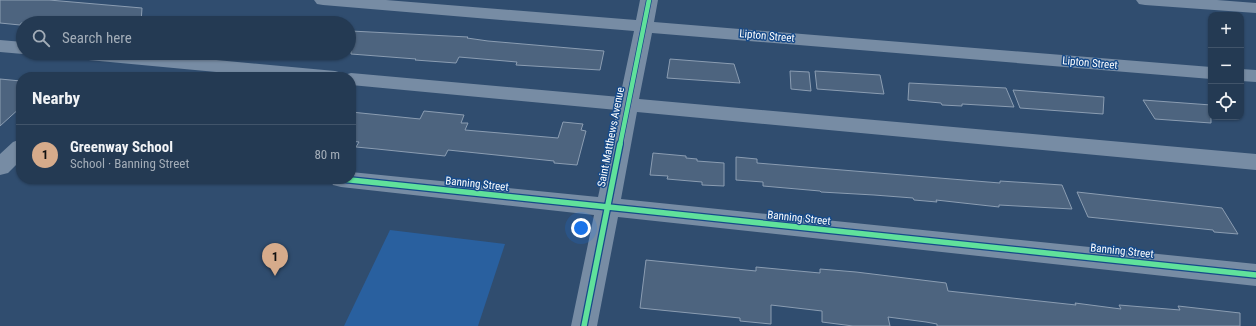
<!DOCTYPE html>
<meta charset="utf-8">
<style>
body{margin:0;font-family:"Roboto Condensed",sans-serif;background:#2c415a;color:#f1f3f6}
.controls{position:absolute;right:12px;top:12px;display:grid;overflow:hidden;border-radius:8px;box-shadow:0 1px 3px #0004}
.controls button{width:36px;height:36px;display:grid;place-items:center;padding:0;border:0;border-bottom:1px solid #41546a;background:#243a53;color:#f1f3f6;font:20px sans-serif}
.you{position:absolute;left:581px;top:228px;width:14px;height:14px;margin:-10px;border:3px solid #fff;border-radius:50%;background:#1a73e8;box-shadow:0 0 0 6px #1a73e833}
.badge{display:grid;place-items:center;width:26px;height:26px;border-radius:50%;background:#d6ab8b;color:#111;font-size:13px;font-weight:700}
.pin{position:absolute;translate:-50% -33px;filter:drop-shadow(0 1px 2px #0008)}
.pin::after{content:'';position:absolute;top:21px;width:14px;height:12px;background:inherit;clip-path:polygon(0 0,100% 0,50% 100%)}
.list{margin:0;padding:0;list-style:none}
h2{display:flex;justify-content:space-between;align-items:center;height:52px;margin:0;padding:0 16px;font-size:17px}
h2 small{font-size:13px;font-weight:400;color:#a3adb8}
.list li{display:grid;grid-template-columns:26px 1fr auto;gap:12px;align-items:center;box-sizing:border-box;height:60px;padding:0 16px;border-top:1px solid #41546a}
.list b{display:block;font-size:15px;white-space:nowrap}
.list p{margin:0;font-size:13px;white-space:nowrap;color:#a3adb8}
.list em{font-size:13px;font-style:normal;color:#a3adb8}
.icon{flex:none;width:22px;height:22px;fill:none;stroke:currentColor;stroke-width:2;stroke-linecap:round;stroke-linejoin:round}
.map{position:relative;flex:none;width:1256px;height:326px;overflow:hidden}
.search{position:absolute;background:#243a53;box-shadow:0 1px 3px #0004;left:16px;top:16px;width:340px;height:44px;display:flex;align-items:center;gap:10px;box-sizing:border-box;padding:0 14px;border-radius:22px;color:#a3adb8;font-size:15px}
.panel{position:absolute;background:#243a53;box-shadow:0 1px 3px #0004;left:16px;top:72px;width:340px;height:112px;border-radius:16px}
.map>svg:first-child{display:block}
</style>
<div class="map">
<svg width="1256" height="326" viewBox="0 0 1256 326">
<rect width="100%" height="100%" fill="#304d6f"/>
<path fill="#29609f" d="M390,230L505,244L478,326H344Z"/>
<path fill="#4d647f" stroke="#8b9db2" d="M0,0H49L142,8L141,23H21L20,25L0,23Z
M351,31L468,37L467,38L488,41L604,51L600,70L516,65L517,62L459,57L456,63L415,60L416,59L351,54Z
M670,59L734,64L740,83L667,78Z
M790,71L809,72L811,91L791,89Z
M815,71L880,75L884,94L817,89Z
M0,79L21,81V107L0,126Z
M909,83L1006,88L1014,107L962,104V106L942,105L941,103L908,100Z
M1013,90L1104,97L1103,114L1020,108Z
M1143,100L1211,105V123L1155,119Z
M424,111L464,115L461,123H468L465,130L558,138L563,122L583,124L581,130L586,131L577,165L554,163V161L448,150L445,156L377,149L356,147L359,142L351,141V112L420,119Z
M653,153L686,156V158L697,159V161L724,163V186L702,185V182L667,179L668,176L650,175Z
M736,157L757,159V163L1000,183V181L1062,185L1072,209L999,205V207L936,200L937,202L914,200L913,198L874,195L821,192L820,191L763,186V182L736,180Z
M1077,192L1222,208L1238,234L1214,232L1213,230L1088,217Z
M646,260L756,271V267L820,273V269L856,272L946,283L948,291L1076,305L1075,303L1121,309L1119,305L1180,310L1178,306L1240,313V326H937V324L926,322L888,317L890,326H853L822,322V311L771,305V324L740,321V318L640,308Z"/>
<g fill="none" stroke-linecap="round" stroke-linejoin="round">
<path fill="#778ca4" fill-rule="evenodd" d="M314,0H386L636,20L640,0H658L654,22L1211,67V79L652,33L639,99L1256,154V170L637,112L621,199L1256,264V286L618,217L597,326H571L594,215L341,187L333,185L330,179H351V172L598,197L617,110L351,85V77H269L78,59L71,57L69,53H142L335,71L342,73L344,75L351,73L620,97L634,31L323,5L317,4Z
M1136,0H1217L1256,3V13L1145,5L1139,4Z
M0,40L23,42V53H26L23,54L0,52Z
M1241,69L1256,70V82L1241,81Z
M21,139V160L8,173L0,175V154L13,142Z"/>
<g stroke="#164a89" stroke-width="6">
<path id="cycleway-far1" d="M620,145L649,0"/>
</g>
<g stroke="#164a89" stroke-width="8">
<path id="cycleway" d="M341,179L1256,275
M584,326L620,144"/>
</g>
<use href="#cycleway-far1" stroke="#60e19b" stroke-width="4.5"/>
<use href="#cycleway" stroke="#60e19b" stroke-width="5.5"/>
</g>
<g text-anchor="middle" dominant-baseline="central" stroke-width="3" stroke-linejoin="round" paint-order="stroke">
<g font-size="11" fill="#fff" stroke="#164a89">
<text transform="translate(767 36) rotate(5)">Lipton Street</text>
<text transform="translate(1090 63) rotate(5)">Lipton Street</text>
<text transform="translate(611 137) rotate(-79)">Saint Matthews Avenue</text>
<text transform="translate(477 184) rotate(6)">Banning Street</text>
<text transform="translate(799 218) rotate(6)">Banning Street</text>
<text transform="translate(1122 251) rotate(6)">Banning Street</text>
</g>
</g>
</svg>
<div class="controls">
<button>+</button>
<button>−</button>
<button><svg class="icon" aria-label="locate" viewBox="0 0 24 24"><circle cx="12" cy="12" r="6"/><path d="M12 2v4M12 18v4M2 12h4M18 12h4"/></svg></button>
</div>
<div class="you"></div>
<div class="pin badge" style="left:275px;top:276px">1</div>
<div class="search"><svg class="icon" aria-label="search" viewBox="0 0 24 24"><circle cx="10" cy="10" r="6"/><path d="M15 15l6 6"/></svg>Search here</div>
<section class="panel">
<h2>Nearby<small></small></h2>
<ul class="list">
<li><span class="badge">1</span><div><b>Greenway School</b><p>School · Banning Street</p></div><em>80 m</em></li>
</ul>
</section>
</div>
